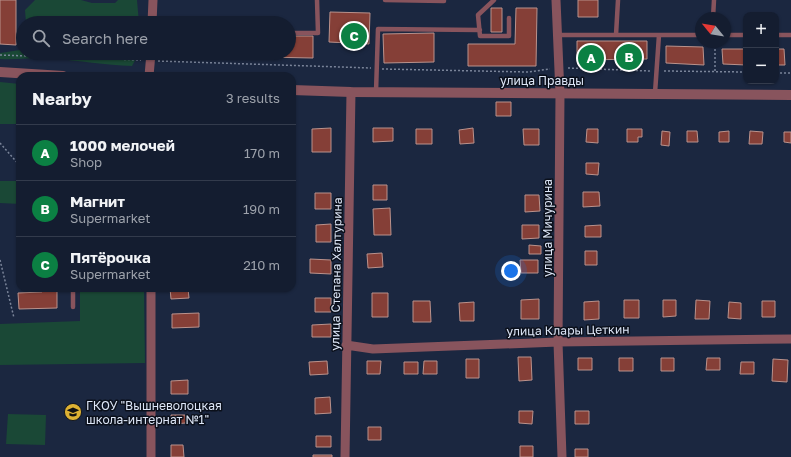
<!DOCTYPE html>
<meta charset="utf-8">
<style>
body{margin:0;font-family:"Golos Text",sans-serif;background:#1d2638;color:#f1f3f6}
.controls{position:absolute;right:12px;top:12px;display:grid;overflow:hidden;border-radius:8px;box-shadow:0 1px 3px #0004}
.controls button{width:36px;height:36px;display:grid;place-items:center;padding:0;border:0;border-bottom:1px solid #333b4c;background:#141d30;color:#f1f3f6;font:20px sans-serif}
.compass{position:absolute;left:695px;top:12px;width:36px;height:36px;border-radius:50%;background:#141d30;box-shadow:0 1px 3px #0004;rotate:300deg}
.you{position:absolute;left:511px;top:271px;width:14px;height:14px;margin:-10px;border:3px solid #fff;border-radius:50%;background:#1a73e8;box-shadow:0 0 0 6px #1a73e833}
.badge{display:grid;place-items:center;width:26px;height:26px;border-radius:50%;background:#0b8043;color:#fff;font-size:13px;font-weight:700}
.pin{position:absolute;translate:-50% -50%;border:2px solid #fff;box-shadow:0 1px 4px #0006}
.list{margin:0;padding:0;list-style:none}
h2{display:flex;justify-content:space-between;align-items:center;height:52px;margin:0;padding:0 16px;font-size:17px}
h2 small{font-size:13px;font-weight:400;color:#9da2ab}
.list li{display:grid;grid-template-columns:26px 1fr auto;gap:12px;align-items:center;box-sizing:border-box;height:56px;padding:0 16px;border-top:1px solid #333b4c}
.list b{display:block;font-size:15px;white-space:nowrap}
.list p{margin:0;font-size:13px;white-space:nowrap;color:#9da2ab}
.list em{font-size:13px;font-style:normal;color:#9da2ab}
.icon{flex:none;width:22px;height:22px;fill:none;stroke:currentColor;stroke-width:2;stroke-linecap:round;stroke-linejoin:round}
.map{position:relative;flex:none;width:791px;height:457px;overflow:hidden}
.search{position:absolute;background:#141d30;box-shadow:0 1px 3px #0004;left:16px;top:16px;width:280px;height:44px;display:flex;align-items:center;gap:10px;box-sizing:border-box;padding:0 14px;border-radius:22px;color:#9da2ab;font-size:15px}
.panel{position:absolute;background:#141d30;box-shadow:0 1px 3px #0004;left:16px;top:72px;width:280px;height:220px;border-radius:12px}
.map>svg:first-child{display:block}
</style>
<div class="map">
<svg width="791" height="457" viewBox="0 0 791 457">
<rect width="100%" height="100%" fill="#1b2740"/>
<path fill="#1a4836" d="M35,0H81L92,3H115L118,0H137L139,23H26L25,10Z
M23,44V53H139L132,66C105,65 79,61 52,58C35,57 18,60 0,59V53L20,50Z
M0,82L20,84V124H0Z
M0,181H20V204L0,203Z
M80,288H144L145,363L0,365V324L80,321Z
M8,414L46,415L45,445L6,444Z"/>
<path fill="#853f37" stroke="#ba928c" d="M0,0H16V45L0,44Z
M578,0H598V17H578Z
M491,8H502V32H491Z
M516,8H537L536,66H468V44H515Z
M330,12L370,13L369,44L329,42Z
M434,33V62L384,63L383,34Z
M289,36H313V58L261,57L262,53H289Z
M577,41H647V59L577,60Z
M666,46L703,47L704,65L666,63Z
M722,49H746V65L723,64Z
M776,49H784L785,65H776Z
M168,53H243V59L168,55Z
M496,102H511V116H496Z
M331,128V152H312V129Z
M373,128H393V141L373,142Z
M473,128L474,143L460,144L459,130Z
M416,129H432V144H416Z
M523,129H539V145H524Z
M587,129H598V143L586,142Z
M627,129H642V137H638V142H627Z
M662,131L670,132L669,146L661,145Z
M687,131H697L698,142H687Z
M729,131V142H719V132Z
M750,131L763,132L762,144H749Z
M784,132H791V143L784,142Z
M586,163H599L598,175L586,174Z
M373,185H387V200H373Z
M583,192H599L600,206L583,207Z
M315,193H331V209H315Z
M525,195H539L540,211L525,212Z
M390,208L391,235H374L373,209Z
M331,224V242H316V225Z
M522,225H539V238L522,239Z
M601,225V237H585V226Z
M17,233H20V250H18Z
M529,245L541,246V254H529Z
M585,251H597V265H585Z
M382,253L383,267L368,268L367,254Z
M310,259L331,260V274L310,273Z
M520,260H538V273H521Z
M42,288H57V308L19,309L18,293L42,292Z
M170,288H188L189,298L171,299Z
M372,293H388V317H372Z
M315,298H331V312H315Z
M539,299V319H521V300Z
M624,300H639V318H624Z
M663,300H676V316L663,317Z
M696,300L710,301L709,319H695Z
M413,301H430L431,322H413Z
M599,301V319L584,320V302Z
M762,301H775V317H762Z
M474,302V321H460L459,303Z
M729,302L741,303V319L728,318Z
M199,313V327L172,328V314Z
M331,324V337H312V325Z
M518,357H531L532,380L519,381Z
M578,358H592V370H578Z
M619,358H633V371H619Z
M661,358H674V371H661Z
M707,358H720V370H706Z
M466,359H479V378H466Z
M773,359L788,360L787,382L772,381Z
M327,361L328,374L310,375L309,362Z
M367,361H381L380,374H367Z
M424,361H437V374H423Z
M404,362H418V374H404Z
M741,362H754V374H740Z
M188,380V394H171V381Z
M330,397L331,413L315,414V398Z
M519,411H533L532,424L519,423Z
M575,411H589V424H575Z
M171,415H185L186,423L172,424Z
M368,427H381V440H368Z
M316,436H331V447H316Z
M171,445H183L184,457H171Z
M520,446H533V457H520Z
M575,449H588V457H575Z
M313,455H332V457H313Z"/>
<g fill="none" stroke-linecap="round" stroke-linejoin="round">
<path stroke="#7a8499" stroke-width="1.5" stroke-dasharray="2 2" stroke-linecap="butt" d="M0,55L141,60
M158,61L371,68
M568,68L650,71
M382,69L528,72L550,69
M664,71L746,72
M715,71V42
M776,73H791
M0,143L20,166
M0,260L14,318"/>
<path stroke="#88545d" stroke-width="4.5" d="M385,0L444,1
M494,0L478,15L480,36H509V18
M713,18L714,0
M289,33H318L317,0
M557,35H701
M616,35L618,0
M725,35H746
M776,35H791
M376,92L378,29L480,30
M655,93L659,35
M73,307V288"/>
<path stroke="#88545d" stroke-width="9" d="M556,0L560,94L558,342L562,457
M152,23L153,0
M149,76L151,53
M346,345L373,349L558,342L791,339
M151,457V288
M345,457L351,92"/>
<path stroke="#88545d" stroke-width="10" d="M0,72L63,76
M292,90L351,92L791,95"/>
</g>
<defs>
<g id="school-disc" transform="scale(0.9)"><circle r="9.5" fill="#ddb133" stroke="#0b101b"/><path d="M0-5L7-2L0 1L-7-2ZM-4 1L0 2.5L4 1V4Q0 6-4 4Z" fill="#111"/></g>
</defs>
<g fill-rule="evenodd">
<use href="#school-disc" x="73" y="412"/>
</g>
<g text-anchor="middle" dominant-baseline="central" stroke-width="3" stroke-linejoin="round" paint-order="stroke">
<g font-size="12" fill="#dde6f7" stroke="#0b101b">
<text x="542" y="80">улица Правды</text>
<text transform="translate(547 228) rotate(-90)">улица Мичурина</text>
<text transform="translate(336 274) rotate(-89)">улица Степана Халтурина</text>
<text transform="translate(568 330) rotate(-1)">улица Клары Цеткин</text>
</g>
<g font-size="12" fill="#dde6f7" stroke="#0b101b" text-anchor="start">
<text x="86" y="405">ГКОУ "Вышневолоцкая<tspan x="86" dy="14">школа-интернат №1"</tspan></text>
</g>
</g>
</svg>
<div class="controls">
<button>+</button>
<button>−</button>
</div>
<svg class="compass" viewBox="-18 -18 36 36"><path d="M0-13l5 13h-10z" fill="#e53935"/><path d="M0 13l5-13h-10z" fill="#9da2ab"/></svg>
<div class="you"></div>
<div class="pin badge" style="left:591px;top:58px">A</div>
<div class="pin badge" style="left:629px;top:57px">B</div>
<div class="pin badge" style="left:354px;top:36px">C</div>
<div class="search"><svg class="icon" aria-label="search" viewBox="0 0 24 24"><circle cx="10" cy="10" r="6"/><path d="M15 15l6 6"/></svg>Search here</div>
<section class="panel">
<h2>Nearby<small>3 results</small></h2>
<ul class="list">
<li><span class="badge">A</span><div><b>1000 мелочей</b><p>Shop</p></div><em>170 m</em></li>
<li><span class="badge">B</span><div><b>Магнит</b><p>Supermarket</p></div><em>190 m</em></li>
<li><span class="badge">C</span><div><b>Пятёрочка</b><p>Supermarket</p></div><em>210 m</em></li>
</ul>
</section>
</div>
